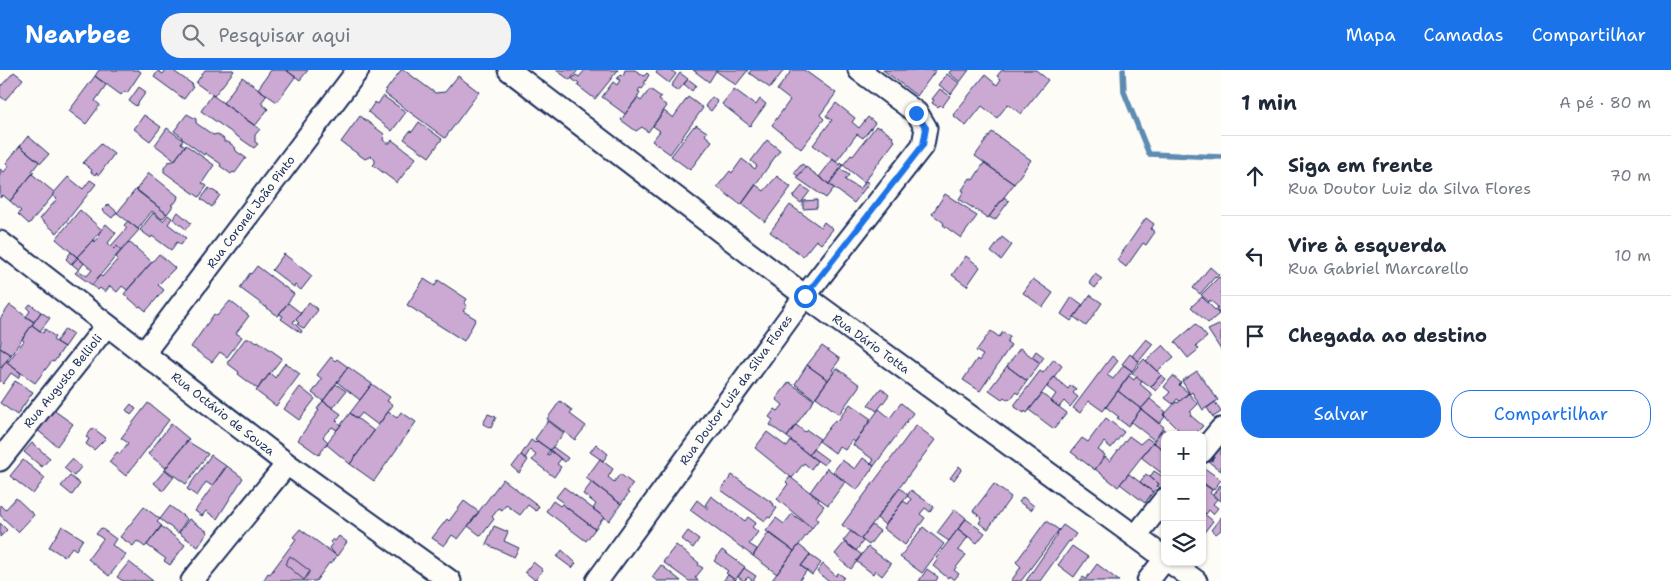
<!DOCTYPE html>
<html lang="pt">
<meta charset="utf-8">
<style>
body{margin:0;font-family:"Shantell Sans",sans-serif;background:#f2f2f3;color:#1f2937}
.controls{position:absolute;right:15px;bottom:15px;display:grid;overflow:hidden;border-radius:10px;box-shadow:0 1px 4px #0004}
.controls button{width:45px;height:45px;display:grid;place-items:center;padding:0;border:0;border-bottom:1px solid #e0e1e3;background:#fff;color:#1f2937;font:25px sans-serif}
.stop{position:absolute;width:15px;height:15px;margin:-11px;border:4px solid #1a73e8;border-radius:50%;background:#fff}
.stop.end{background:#1a73e8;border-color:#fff;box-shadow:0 1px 5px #0008}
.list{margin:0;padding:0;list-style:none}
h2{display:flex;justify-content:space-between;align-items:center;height:65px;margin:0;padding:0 20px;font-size:21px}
h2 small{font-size:16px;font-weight:400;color:#747a83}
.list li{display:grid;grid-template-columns:32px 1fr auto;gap:15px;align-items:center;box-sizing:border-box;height:80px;padding:0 20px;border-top:1px solid #e0e1e3}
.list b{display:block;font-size:19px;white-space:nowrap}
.list p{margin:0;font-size:16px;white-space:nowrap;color:#747a83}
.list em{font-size:16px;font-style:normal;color:#747a83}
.actions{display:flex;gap:10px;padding:15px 20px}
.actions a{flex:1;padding:11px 0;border:1px solid #1a73e8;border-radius:20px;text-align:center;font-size:18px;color:#1a73e8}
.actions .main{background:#1a73e8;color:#fff}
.icon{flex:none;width:28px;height:28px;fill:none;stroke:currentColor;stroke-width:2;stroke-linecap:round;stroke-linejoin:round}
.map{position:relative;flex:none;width:1221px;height:511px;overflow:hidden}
header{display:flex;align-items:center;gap:30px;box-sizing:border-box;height:70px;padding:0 25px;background:#1a73e8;color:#fff}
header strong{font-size:24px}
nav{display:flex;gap:28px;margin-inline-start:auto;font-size:18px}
.search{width:350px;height:45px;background:#f2f2f3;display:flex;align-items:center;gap:12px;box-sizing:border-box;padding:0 18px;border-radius:20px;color:#747a83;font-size:19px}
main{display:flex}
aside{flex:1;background:#fff}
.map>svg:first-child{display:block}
</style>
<header>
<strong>Nearbee</strong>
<div class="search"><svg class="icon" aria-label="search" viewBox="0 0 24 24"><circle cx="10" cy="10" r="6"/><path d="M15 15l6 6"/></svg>Pesquisar aqui</div>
<nav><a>Mapa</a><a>Camadas</a><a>Compartilhar</a></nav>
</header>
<main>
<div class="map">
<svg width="1221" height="511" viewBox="0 0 1221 511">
<rect width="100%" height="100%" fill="#fdfcf7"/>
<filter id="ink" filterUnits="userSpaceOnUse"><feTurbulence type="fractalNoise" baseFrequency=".02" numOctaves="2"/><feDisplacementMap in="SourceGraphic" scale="10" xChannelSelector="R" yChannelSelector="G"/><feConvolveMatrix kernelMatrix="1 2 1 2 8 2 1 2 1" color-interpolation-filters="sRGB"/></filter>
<g filter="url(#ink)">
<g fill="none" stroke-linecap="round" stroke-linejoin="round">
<path stroke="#5d8bb2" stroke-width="5.5" d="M1123,0L1124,22L1149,84L1221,87"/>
</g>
<path fill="#cca9d3" stroke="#1b2f5e" d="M99,0H138L141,2L127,23L124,21L121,25L95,6Z
M166,0H172L192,14L191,16L193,17L184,29L154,7L158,1L163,4Z
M205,0H233L234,1L214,26L196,13Z
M271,0H286L295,7L277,32L258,19Z
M286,0H308L300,10Z
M401,0H404L435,23L445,22L458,6L479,22L445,68L384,23Z
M556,0H578L570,10Z
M585,0H618L595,29L578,16L579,14L572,9L576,5L579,7Z
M625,0H635L644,6L647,3L649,5L644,13L646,14L642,19L640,18L638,21L640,22L636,30L625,44L602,27L613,12L617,15L620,10L617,9L621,4L623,6Z
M658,0H671L676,4L669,13L656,3Z
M693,0H748L736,15L716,1L709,12Z
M751,0H784L770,18L749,3Z
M792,0H804L836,23L820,45L824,49L801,79L772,55L790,30L777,20Z
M883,0H936L917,26Z
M951,0H969L960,12L949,3Z
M1002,0H1036L1048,10L1021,44L1008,34L997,48L982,36L966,56L953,45L985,5L997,15L1001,9L997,6Z
M14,2L23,9L5,30L0,26V17Z
M680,3L688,9L678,21L671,16Z
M947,4L959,13L951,24L939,15Z
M95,6L106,15L95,31L100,35L86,54L69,41Z
M242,7L267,25L261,33L268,39L255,56L223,33Z
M688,9L696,15L692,21L684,14Z
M139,17L146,22L136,36L129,31Z
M650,19L661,27L659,30L667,36L648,62L642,57L636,61L621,50L637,28L641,31Z
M734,19L756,35L760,29L766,34L750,56L722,34Z
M940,19L950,26L942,37L940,35L938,37L932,33L934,30L932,29Z
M212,25L260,59L255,65V72L258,74L254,78L201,41Z
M383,26L406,42L392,61L368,42L375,32L378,34Z
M688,27L703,38L670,84L652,71L660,61L653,56L664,41L673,48Z
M712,27L718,32L711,41L705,36Z
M836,33L855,48L852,52L859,58L868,47L875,53L863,68L857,64L836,92L813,75L832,50L826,46Z
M187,44L196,49V53L213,65L217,64L224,69V72H228L235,77L236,81L246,88L235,103L233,102L231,104L220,96L221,94L205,83L204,85L181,68L182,67L174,61Z
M144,45L161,57L150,71L134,59Z
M360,46L384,64L383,70L387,73H390L392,70L416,88L397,113L373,95L375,93V90L371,86L365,89L341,72Z
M419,52L442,69L429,87L404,69L410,61L412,62Z
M696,55L707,62L705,65L712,71L690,100L671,86L694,56L695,57Z
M876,56L879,58L880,57L893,67L892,69L895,71L864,112L843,95L851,85L853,86Z
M167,58L183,70L181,73L185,76L175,90L155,75Z
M992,62L1031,90L1014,114L975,86Z
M28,66L49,84L41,93L20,76Z
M767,70L780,80L741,135L717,117L730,101L732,103L742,89L755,99L757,96L751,91Z
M101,74L114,84L99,105L96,103L95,105L91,102L92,100L83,93Z
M186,75L214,95L202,113L207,116L199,127L164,102V98L168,92L174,91Z
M20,76L39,92L32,101L34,102L10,131L3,125L0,128V99L4,102L9,96L6,93Z
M833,89L840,95L841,93L843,95L829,114L819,107Z
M984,93L1014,114L988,148L959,129L964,121L962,120L970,108L973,110Z
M802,94L806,97L798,106L794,103Z
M806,97L834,118L826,128L797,108Z
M840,99L849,105L845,110L860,119L866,111L869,113L854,133L829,114Z
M149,103L178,126L177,130L174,134L173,133L171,135L173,136L167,144L136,120Z
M32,104L55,123L29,154L18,144L21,141L10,131Z
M777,106L791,117L765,152L742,134L756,115L764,121Z
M68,107L83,119L90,110L96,114L57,163L40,149L57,129L52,125Z
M802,116L810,121L801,133L793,127Z
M209,118L220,125L212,137L201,129Z
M136,119L167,144L162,149L152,141L138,159L117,143Z
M945,124L970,140L969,141L977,146L961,168L943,155L944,153L932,144Z
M1004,127L1009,131L995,150L989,147Z
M817,130V138L803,139V131Z
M108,134L117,142L112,148L102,140Z
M790,135L821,157L824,152L833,159L821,174L816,170L803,186L770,162Z
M80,140L102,160L77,187L56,169Z
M178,142L191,153L186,159L173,149Z
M153,143L163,151L168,145L172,148L168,154L186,168L181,175L177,172L171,180L152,166L151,168L140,160Z
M1146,148L1154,154L1151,159L1155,162L1146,175L1143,173L1126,197L1117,190Z
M128,151L139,160L121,180L117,176L114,179L111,176L127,158L124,155Z
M106,154L116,163L108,173L114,179L117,176L121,180L92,215L75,203L78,200L87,206L92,200L77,187L93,170L95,172L100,166L98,164Z
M1002,167L1012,175L1001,190L991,182Z
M129,172L152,192L127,220L122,216L117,222L110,216L105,222L100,218L98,220L92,215L100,205L102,207L118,189L116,187Z
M71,182L77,187L71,194L66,189Z
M159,184L175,198L158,215L164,220L146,241L140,236L139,237L124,224Z
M284,184L312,206L301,220L295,215L294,217L272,200Z
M966,186L980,197L967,216L952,205Z
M78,188L84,193L79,200L72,194Z
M257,196L294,224L278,246L240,218L250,203L251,204Z
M1210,197L1219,205L1216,208L1215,207L1200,224L1193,218Z
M1095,204L1102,209L1095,218L1089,213Z
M1219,207L1221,209V241L1219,243L1216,239L1218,237L1210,230L1209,232L1201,225Z
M424,209L435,216L438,210L467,229L464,234L467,236L463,241L476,249L464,271L407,235Z
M1033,209L1053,223L1043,237L1023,223Z
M1090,225L1102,233L1086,256L1074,247Z
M1072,227L1083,235L1071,251L1061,244Z
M1202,227L1219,244L1208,253L1191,237Z
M230,231L249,246L236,263L242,267L227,287L220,282L212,292L191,277L214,244L217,246Z
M309,232L318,240L304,259L297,254L299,253L296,250Z
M288,233L301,243L293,252L302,261L301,263L281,249L283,246L279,244Z
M30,234L41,242L34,252L26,247L30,241L27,238Z
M10,235L34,252L11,285L0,278L1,270L0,269V249Z
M41,242L50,248L40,261L32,255Z
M1196,254L1207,267L1196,276L1199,279L1188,288L1175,272Z
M1221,254V280L1208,260Z
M32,255L43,263L45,259L55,267L53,270L64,277L54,292L52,291L35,313L7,293L24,271L22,269Z
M65,259L73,264L64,277L56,272Z
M991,261L999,267L1003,262L1010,267L1007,272L1011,275L980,321L963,310L977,289L979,291L983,285L976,281Z
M245,269H252L257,272L258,271L282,288L264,311L263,310L258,319L238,304L239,302L227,293Z
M1146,269L1153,274L1139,291L1132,286Z
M1163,275L1174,287L1157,301L1146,291Z
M822,276L840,289L832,300L834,302L828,310L807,295Z
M0,278L11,285L1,298L0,297Z
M1020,278L1040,293L1027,311L1007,296Z
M1036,281L1044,287L1040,293L1032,287Z
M1130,284L1139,292L1132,301L1122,294Z
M1112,286L1118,291L1107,305L1113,309L1124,295L1132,301L1103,341L1089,331L1080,343L1073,338Z
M331,287L335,291L337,289L348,297L323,331L312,323L322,309L317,305Z
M1054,289L1062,296L1027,343L1025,341L1024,343L1015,337V334L1040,301L1043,303Z
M1144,289L1161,305L1151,317L1132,303Z
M7,290L9,291L7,293L21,303L18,308L11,303L3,314L0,311V300Z
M285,293L300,304L276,336L256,321L270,303L275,308Z
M807,295L828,310L814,329L795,314Z
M1007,296L1027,311L1018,324L1016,322L1011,329L1009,328L1008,330L1004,327L1002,329L989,320Z
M348,297L372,314L360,330L337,312Z
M837,298L860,315L839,344L816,327Z
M1197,301L1218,330L1203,340L1192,322L1190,324L1182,311Z
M1161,305L1166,309L1156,321L1151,317Z
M1129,306L1134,310L1136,307L1142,312L1140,314L1153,325L1141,339L1118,321Z
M1173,306L1181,313L1179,315L1189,323L1180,331L1177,329L1173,334L1165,328L1170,322L1164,317Z
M1054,307L1068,319L1071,315L1076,319L1073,323L1078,327L1070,337L1064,331L1059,337L1051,331L1056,324L1047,317Z
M15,311L33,322L17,345L0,333Z
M789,312L814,330L787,367L770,355L773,350L769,347L775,339L778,341L783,335L776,329Z
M336,314L346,321L333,338L323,331Z
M372,314L390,327L387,331L393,335L378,355L362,343L357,349L350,343Z
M300,317L315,329L299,350L284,339Z
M881,318L889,325L877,341L868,335Z
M1118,321L1141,339L1128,356L1117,348L1119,347L1106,337Z
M1188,323L1198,334L1190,342L1192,343L1190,345L1203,356L1194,365H1184L1164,345L1176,332L1178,333Z
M1042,324L1067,343L1054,359L1029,340Z
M1150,329L1166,342L1163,345L1165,347L1159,354L1141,339Z
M323,331L341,344L336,350L341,355L337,360L332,357L325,364L323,367L328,372L319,385L298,370L319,340L317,339Z
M560,331L572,340L570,344L586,356L575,370L547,349Z
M1215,332L1221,342L1213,347L1207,338Z
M148,333L169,350L126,406L109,392L117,382L120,384L128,373L121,368Z
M901,333L913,343L874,396L871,394L874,390L853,375L879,339L890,348Z
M131,334L136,339L131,345L126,340Z
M850,334L871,349L855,372L852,370L845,380L839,376L835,383L819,371L835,350L837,352Z
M52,339L73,354L57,376L36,359Z
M1141,339L1164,357L1154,370L1131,352Z
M388,342L397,348L401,342L416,352L374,411L350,394Z
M350,343L374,361L350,394L326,374Z
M488,344L496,347L491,358L483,354Z
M1106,348L1124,362L1111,378L1104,372L1098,380L1105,385L1095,400L1071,382L1082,368L1088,372Z
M548,351L564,363L550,380L535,369Z
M171,354L189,369L166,398L148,384Z
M796,355L805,362L807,360L820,369L809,385L787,367Z
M916,355L935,370L861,469L842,455Z
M93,358L106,368L94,380L86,374L89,369L86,367Z
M1163,359L1171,365H1165V381L1153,372Z
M767,362L787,377L791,371L817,391L811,399L804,393L792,408L755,378Z
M1129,366L1140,374L1147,368L1153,372L1118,417L1095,399L1105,387L1110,391Z
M531,370L535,373L537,371L550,380L547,384L549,385L551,381L561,389L557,394L561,397L554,407L532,390L536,385L530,380L525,388L521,385Z
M187,371L208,384L186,414L165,399Z
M1153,372L1165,381L1164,405L1141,387Z
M32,373L50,388L42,397L24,382Z
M596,374L608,384L603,391L590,382Z
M553,377L568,388L565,392L550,380Z
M1221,377V401L1209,392L1213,390L1212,389Z
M813,379L828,390L824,395L809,385Z
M211,385L226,396L212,416L206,412L197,426L187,419Z
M521,385L528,390L519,403L512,397Z
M863,388L874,396L857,420L833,402L842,390L855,399Z
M72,389L81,397L74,406L64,398Z
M600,389L613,399L608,407L614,412L620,404L633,414L627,422L629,423L621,434L586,408Z
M23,390L45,408L33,424L10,406Z
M227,396L243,408L217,449L206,441L202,446L195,441Z
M959,396L962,399L954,410L950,408Z
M1203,397L1221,410L1213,420L1202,412Z
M827,398L845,412L828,435L810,422Z
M165,400L174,407L163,421L154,413Z
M1154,401L1165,408V419L1163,420L1157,416L1159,414L1150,407Z
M1129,404L1153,422L1145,433L1120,414Z
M1146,404L1159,414L1153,422L1140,412Z
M732,405L774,434L773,435L777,438L770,448L768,447L765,451L721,420Z
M70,406L80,414L72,425L61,416Z
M790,407L819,429L818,431L824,436L815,448L818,450L812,458L777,429L788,414L786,412Z
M503,409L539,436L536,441L528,435L520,445L506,435L502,440L499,438L492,447L494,449L481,466L468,456Z
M592,412L621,434L609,451L593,439L596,434L583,424Z
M1202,413L1212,420L1210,423L1217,429L1213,434L1218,438L1213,444L1209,440L1206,444L1202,441Z
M994,414L1011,427L988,459L979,453L982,448L973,441Z
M1220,415L1221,416V431L1213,425Z
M564,417L604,447L595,459L562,434L563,432L556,427Z
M900,418L908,425L885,455L877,448Z
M911,420L934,437L930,442L925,438L920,444L925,448L905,475L883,458L903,431L908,434L911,429L907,426Z
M711,426L745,451L748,447L756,453L752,457L758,462L749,474L757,479L753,486L690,440L697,430L708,439L709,437L705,435Z
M1023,427L1034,436L1031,440L1019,432Z
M16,428L34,445L18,462L0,445V435L5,440Z
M464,431L479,442L458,469L452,465L444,476L432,468L447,449L449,451Z
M553,431L560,436L562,434L595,459L586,471L546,441Z
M170,436L187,449L178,463L160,449Z
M144,437L160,449L157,452L162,456L145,477L137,471L133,476L120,467Z
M955,439L966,448L949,471L937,463Z
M1202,442L1213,451L1202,465Z
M792,444L812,458L794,481L766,461L776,448L784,454Z
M1221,447V460L1216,464L1211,460Z
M189,449L208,462L198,477L179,463Z
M966,449L985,463L977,473L958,459Z
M1046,451L1059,460L1021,511H1011L1021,497L1016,492Z
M0,453L7,460L0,467Z
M872,455L880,461L869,475L861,469Z
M1063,455L1076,464L1070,472L1069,471L1040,511H1026L1058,464L1057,463Z
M62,456L83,469L76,480L72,477L65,487L49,477Z
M161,456L185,475L170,495L164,491L166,489L147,475Z
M494,456L508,462L504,471L519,478L514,487L486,474Z
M923,457L944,474L922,503L900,487Z
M101,458L116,469L112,475L126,485L109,506L88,489L103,469L96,464Z
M300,459L337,486L331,494L329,493L316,511H263L268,503L270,504L296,469L293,467Z
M958,459L968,467L958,480L966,485L954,500L959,504L954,510L949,506L948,508L933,496L938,489L936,488Z
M688,461L699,469L693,478L682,469Z
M851,461L863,471L856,481L843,471Z
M769,462L794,481L777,504L753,486Z
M339,466L347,472L337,486L329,478L332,474L330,472L333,469L335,471Z
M845,472L862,485L851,499L840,490L841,489L835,484Z
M676,475L699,493L698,495L703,498L695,508L699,511H689L663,492Z
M799,475L810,484L801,496L807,500L799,511L772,510Z
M1072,476L1088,487L1074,507L1058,495Z
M868,477L891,494L882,506L875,500L873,504L856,491Z
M562,480L576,493L572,498L557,487Z
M722,480L745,497L735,510L726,503L728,501L714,491Z
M810,485L821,493L812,505L801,496Z
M290,486L310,501L304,510L285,494Z
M129,492L153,511H123L117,507Z
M533,492L543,500L535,510L525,502Z
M823,494L836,506L838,503L844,507L841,511H828L817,502Z
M1097,494L1119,511H1080L1083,507L1086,509Z
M661,495L681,511H657L652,507Z
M744,498L756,506L753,511L748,507L744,511L738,507Z
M927,499L938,507L936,511H919Z
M728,505L735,510L737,511H723Z"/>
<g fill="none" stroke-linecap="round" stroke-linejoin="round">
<g stroke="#1b2f5e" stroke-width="25">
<path id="minor" d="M509,0L805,226L1165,488
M0,172L287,394L450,511
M144,283L358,0
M1202,382L1221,359
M0,390L107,255
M1135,467L1165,429
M1170,492L1196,511
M192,511L287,394
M597,511L805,226L923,75L926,58L917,43L859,0
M1148,511L1165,489"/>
</g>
<use href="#minor" stroke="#fdfcf7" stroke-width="21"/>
</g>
</g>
<g fill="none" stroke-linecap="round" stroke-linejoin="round" filter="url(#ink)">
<path stroke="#1a73e8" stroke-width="6" d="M805,226L923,75L926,58L916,43"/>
</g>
<g text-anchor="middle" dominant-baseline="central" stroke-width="4" stroke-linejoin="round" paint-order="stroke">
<g font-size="12" fill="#1b2f5e" stroke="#fdfcf7">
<text transform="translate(251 142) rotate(-53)">Rua Coronel João Pinto</text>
<text transform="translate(871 274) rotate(36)">Rua Dário Totta</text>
<text transform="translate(63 311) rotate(-51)">Rua Augusto Bellioli</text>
<text transform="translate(736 320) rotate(-54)">Rua Doutor Luiz da Silva Flores</text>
<text transform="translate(223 344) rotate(38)">Rua Octávio de Souza</text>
</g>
</g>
</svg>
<div class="controls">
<button>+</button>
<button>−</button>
<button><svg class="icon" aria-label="layers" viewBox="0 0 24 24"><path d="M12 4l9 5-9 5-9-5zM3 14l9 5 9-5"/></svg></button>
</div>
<div class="stop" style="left:805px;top:226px"></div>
<div class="stop end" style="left:916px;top:43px"></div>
</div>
<aside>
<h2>1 min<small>A pé · 80 m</small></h2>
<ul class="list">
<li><svg class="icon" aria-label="ahead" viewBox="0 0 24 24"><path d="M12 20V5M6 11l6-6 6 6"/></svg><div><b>Siga em frente</b><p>Rua Doutor Luiz da Silva Flores</p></div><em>70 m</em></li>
<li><svg class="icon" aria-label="left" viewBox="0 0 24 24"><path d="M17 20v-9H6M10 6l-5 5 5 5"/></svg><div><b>Vire à esquerda</b><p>Rua Gabriel Marcarello</p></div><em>10 m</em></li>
<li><svg class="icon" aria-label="arrive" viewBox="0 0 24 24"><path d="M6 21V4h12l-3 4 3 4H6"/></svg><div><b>Chegada ao destino</b></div></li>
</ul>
<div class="actions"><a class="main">Salvar</a><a>Compartilhar</a></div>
</aside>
</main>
